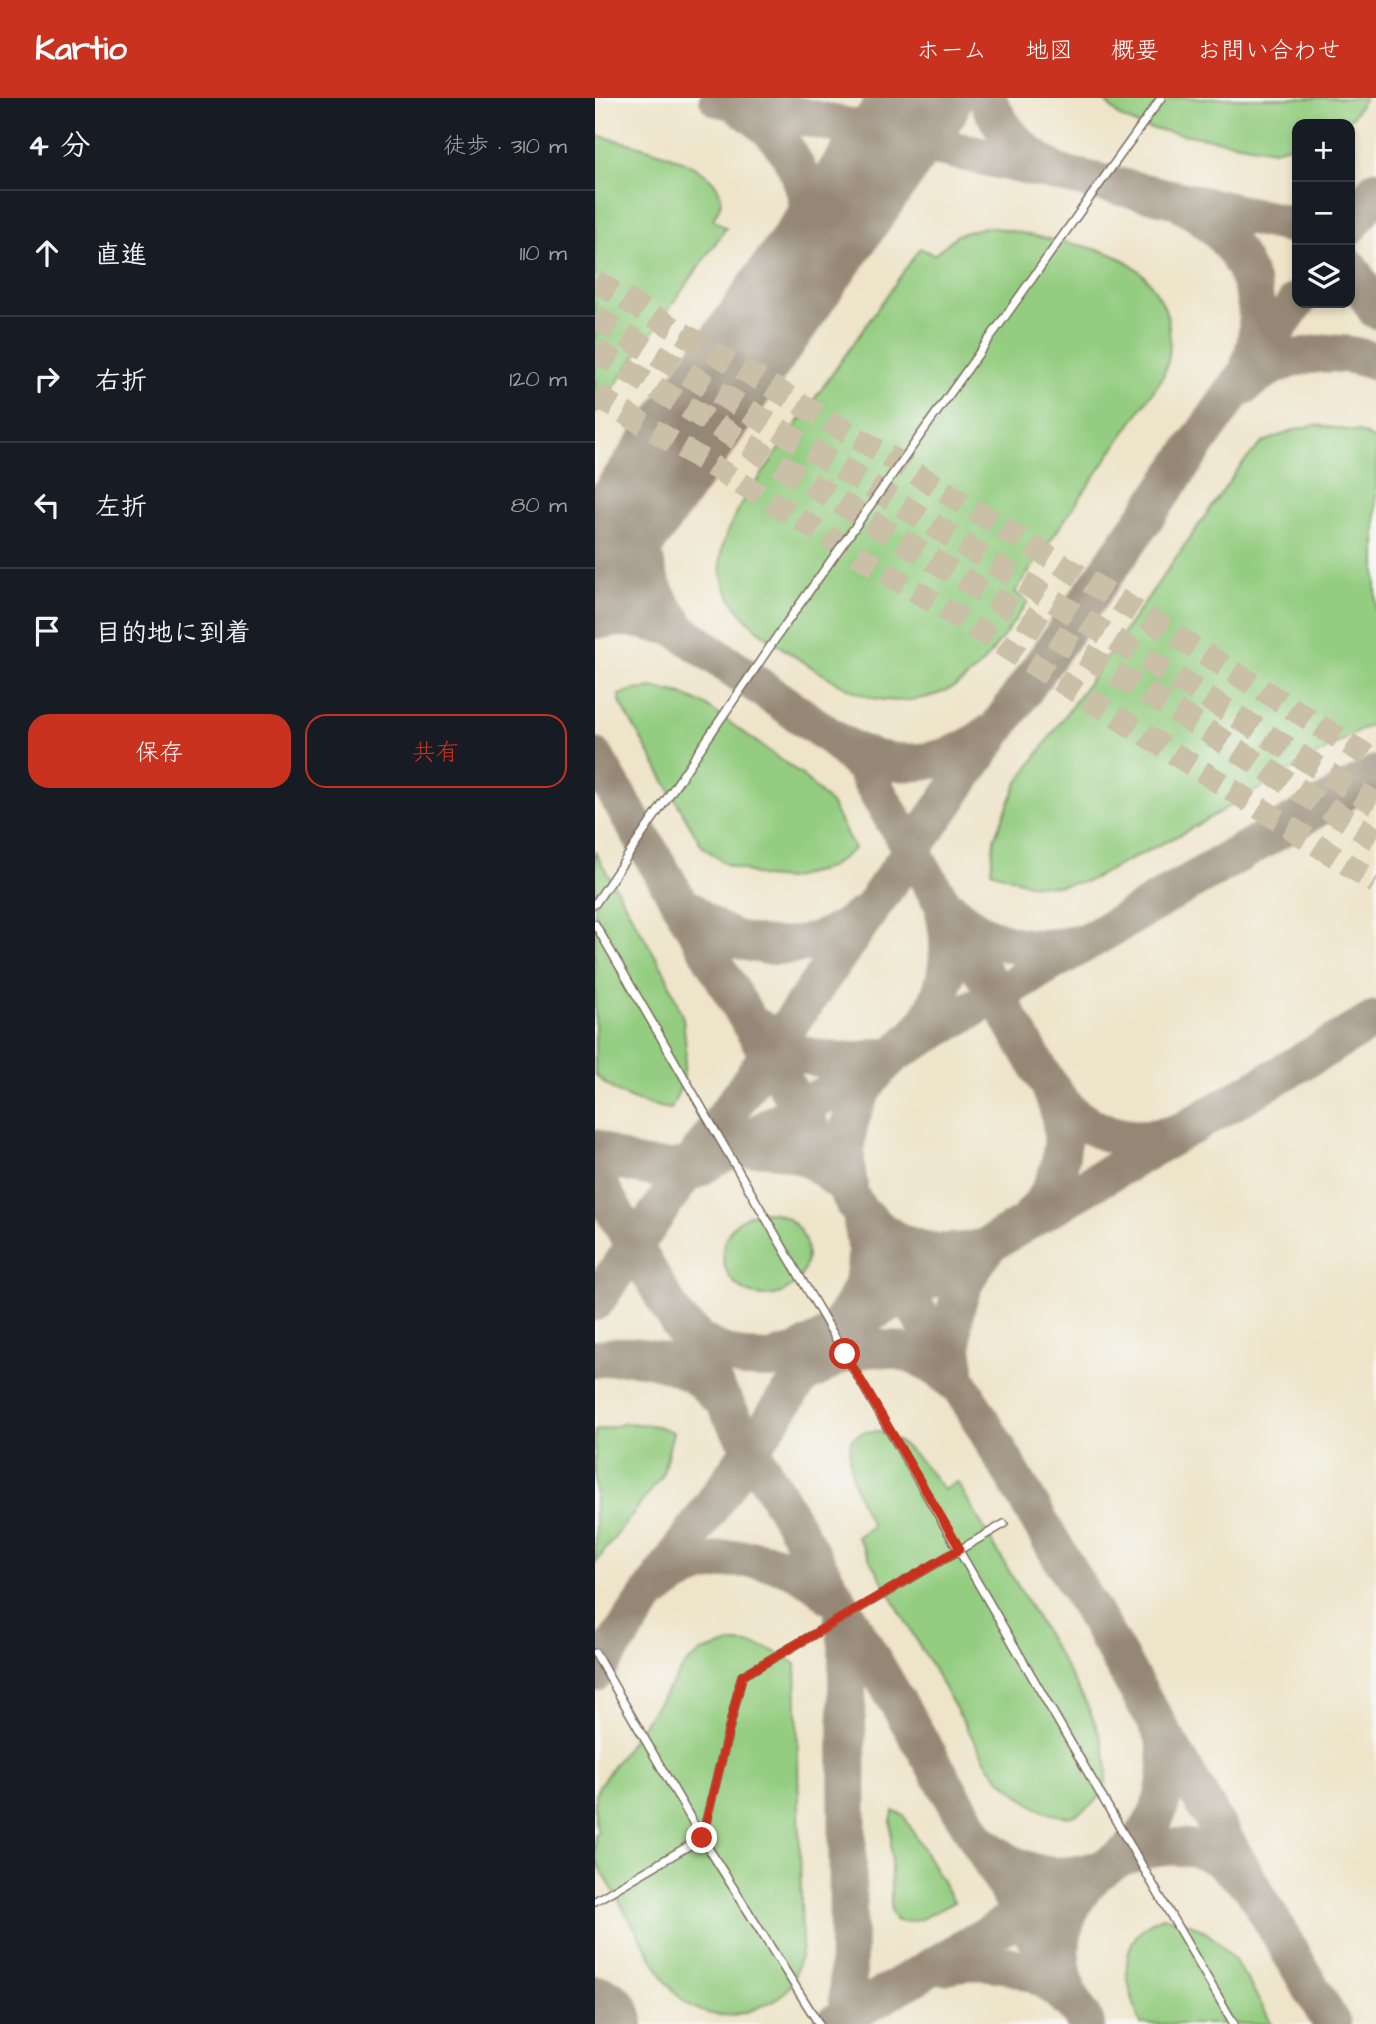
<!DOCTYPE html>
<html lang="ja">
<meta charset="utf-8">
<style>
body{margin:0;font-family:"Architects Daughter","Klee One",sans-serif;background:#242831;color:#f1f3f6}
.controls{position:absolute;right:21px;top:21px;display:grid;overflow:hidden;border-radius:14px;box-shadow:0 4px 10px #0003}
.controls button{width:63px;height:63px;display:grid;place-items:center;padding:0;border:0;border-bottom:2px solid #363941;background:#171b24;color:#f1f3f6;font:35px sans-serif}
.stop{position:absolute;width:21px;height:21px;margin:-16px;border:5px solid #c8321e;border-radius:50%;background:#fff}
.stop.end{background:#c8321e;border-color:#fff;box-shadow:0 2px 7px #0008}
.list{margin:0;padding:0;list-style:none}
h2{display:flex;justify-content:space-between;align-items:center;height:91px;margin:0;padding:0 28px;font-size:30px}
h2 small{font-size:23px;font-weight:400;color:#9ea1a6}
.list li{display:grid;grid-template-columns:46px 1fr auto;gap:21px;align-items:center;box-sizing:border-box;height:126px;padding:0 28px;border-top:2px solid #363941}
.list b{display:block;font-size:26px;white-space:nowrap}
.list em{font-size:23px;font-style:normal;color:#9ea1a6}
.actions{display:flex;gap:14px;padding:21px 28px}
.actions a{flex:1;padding:16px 0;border:2px solid #c8321e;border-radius:21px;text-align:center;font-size:24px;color:#c8321e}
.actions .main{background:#c8321e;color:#fff}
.icon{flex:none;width:38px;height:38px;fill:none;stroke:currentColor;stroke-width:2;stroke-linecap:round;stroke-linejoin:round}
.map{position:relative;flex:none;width:781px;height:1926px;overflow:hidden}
header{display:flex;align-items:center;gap:42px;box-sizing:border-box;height:98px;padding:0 35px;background:#c8321e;color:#fff}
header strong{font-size:33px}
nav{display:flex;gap:38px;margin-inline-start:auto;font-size:24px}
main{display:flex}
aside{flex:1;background:#171b24}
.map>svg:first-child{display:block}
</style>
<header>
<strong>Kartio</strong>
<nav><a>ホーム</a><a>地図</a><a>概要</a><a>お問い合わせ</a></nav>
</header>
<main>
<aside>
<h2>4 分<small>徒歩 · 310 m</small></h2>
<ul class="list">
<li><svg class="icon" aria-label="ahead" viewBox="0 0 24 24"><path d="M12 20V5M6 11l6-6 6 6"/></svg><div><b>直進</b></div><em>110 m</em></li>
<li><svg class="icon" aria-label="right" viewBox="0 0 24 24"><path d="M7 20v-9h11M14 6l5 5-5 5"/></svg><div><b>右折</b></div><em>120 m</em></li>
<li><svg class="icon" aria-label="left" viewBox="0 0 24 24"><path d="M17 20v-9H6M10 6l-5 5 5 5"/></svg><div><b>左折</b></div><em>80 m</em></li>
<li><svg class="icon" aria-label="arrive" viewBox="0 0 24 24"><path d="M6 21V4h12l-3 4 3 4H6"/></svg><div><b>目的地に到着</b></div></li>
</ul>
<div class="actions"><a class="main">保存</a><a>共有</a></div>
</aside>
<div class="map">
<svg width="781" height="1926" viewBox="0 0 781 1926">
<rect width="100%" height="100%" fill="#f6f6f2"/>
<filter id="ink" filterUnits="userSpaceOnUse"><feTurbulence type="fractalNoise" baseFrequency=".0143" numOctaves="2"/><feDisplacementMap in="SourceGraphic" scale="14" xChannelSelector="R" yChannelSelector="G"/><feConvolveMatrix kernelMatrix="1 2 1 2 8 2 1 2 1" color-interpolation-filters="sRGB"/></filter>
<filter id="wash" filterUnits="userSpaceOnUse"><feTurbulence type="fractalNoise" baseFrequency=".00686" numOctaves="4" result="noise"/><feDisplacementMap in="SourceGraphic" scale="28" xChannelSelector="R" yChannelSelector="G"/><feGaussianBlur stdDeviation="1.57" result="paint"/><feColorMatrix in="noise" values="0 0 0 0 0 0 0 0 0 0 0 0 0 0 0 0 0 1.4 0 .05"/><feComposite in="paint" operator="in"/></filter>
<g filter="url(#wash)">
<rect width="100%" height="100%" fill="#eee4c9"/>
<path fill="#94cd81" stroke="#687c50" stroke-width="2" d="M507,0H770L757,19L745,26H702V46L679,52L547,29L525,19Z
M0,37C30,44 124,63 126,101C126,109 122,114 118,121L131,130L0,316Z
M389,129C412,130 432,137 453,141C497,150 537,153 561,194C568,204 573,216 574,229C576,249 575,264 566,282L420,494L433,504C411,533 385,579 351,593C329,602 301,606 278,600C250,594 168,540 149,518C141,509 133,496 129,486C119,456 132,431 147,405L325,150L339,157L362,137Z
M720,327L764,334L781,342V623L590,734L493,783L462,788L434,786L396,773L399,741L422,686L646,367L668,344L702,331Z
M61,590L86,596L109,606L207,677L237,707L259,751L234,770L193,781L168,779L131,766L107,748L26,606L24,597L38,592Z
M0,754L70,875L88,920L91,950L88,984L76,1011C45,1006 22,998 0,977Z
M128 1156a42 42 0 1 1 84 0a42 42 0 1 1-84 0Z
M31,1325L62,1328L78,1334L67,1378L0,1465V1333Z
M284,1333C313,1345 330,1367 349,1392L362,1384L489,1601C502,1628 521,1666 507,1695C505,1701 497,1706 492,1710C483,1716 477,1720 467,1718C439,1715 414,1689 395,1670L262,1439L277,1428C262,1398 252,1375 256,1341L268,1334Z
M136,1545C162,1545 180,1551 201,1566L207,1849C204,1861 202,1876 196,1886C192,1895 183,1899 175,1904C134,1926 99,1922 71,1884L0,1761V1736L3,1734L0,1724V1697L4,1688L91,1566L107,1554Z
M299,1713L309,1718L359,1804C342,1812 319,1830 300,1822L296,1813V1722Z
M567,1819C626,1823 651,1880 677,1926H546C531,1886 517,1840 567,1819Z"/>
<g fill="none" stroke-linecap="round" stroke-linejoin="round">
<path stroke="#948774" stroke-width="38" d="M123,0L702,128
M392,0C405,30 424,52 453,69
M144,8C207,46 232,117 199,183
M592,109C646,139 678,206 654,267
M755,128L781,91
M755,170L781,212
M649,288C684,256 737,247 781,264
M61,381C40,429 44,482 79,523
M0,439L17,430L42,408
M0,473L239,641L267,668L445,972C454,987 462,1001 474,1013C509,1044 557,1048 598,1028
M0,522L34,520L73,528
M247,646C293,674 351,670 393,636
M0,659L737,1926
M95,812C143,858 215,860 266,818
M358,813C389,845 436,857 480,846
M164,930C197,961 241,969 284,959
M0,1050C25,1065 54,1073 84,1069C102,1067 118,1059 136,1054C174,1043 213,1053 241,1081
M100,1072L781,676
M0,1080L249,1513L491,1926
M254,1088C245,1045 255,1001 286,969C297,957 311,948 322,936C351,902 359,857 349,814
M436,1118C469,1083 476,1035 456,992
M274,1121C301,1152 347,1160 386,1150
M0,1204L702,203
M89,1228L105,1243L119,1251L149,1261L175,1262L202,1255L313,1195L501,1083L781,921
M238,1234C267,1199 278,1170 267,1125
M0,1261C41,1252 92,1263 120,1296
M361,1270C352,1226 362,1187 390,1153
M218,1273C267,1238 317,1245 360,1285
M63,1491C114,1448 189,1451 236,1498
M248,1521L252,1546L253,1926
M0,1575L233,1241
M388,1745C417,1773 456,1785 496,1773
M348,1868C390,1857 440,1867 470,1899
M471,1887C459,1848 470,1806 499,1778C508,1769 520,1764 530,1756C566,1729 578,1682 569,1640
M238,1926L518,1764C547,1749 587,1742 619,1758C630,1764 640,1774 649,1782"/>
<path stroke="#948774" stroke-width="96" d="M0,468L328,0
M0,1925L1,1926"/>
</g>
</g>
<g filter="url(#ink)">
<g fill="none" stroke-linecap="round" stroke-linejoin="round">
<path stroke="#cabfa7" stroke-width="23" stroke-dasharray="23 11" stroke-linecap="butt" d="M0,183L304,365L781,663
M0,297C263,455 523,618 781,785"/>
<path stroke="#cabfa7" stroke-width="24" stroke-dasharray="24 12" stroke-linecap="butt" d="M0,219L284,393L781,706
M0,252L587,617L781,741"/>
<g stroke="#7a6b5a" stroke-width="10">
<path id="service" d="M0,806L185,534L566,0
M0,826L639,1926
M0,1555L107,1740L224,1926
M0,1803L107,1740L147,1578L409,1426"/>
</g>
<use href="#service" stroke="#fff" stroke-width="7"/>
</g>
</g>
<g fill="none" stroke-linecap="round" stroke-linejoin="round" filter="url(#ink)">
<path stroke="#c8321e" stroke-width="9" d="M107,1740L147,1578L365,1451L250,1256"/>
</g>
</svg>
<div class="controls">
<button>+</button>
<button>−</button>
<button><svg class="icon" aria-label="layers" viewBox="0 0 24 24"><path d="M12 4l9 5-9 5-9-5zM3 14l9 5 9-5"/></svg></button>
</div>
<div class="stop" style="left:250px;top:1256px"></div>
<div class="stop end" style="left:107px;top:1740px"></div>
</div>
</main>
